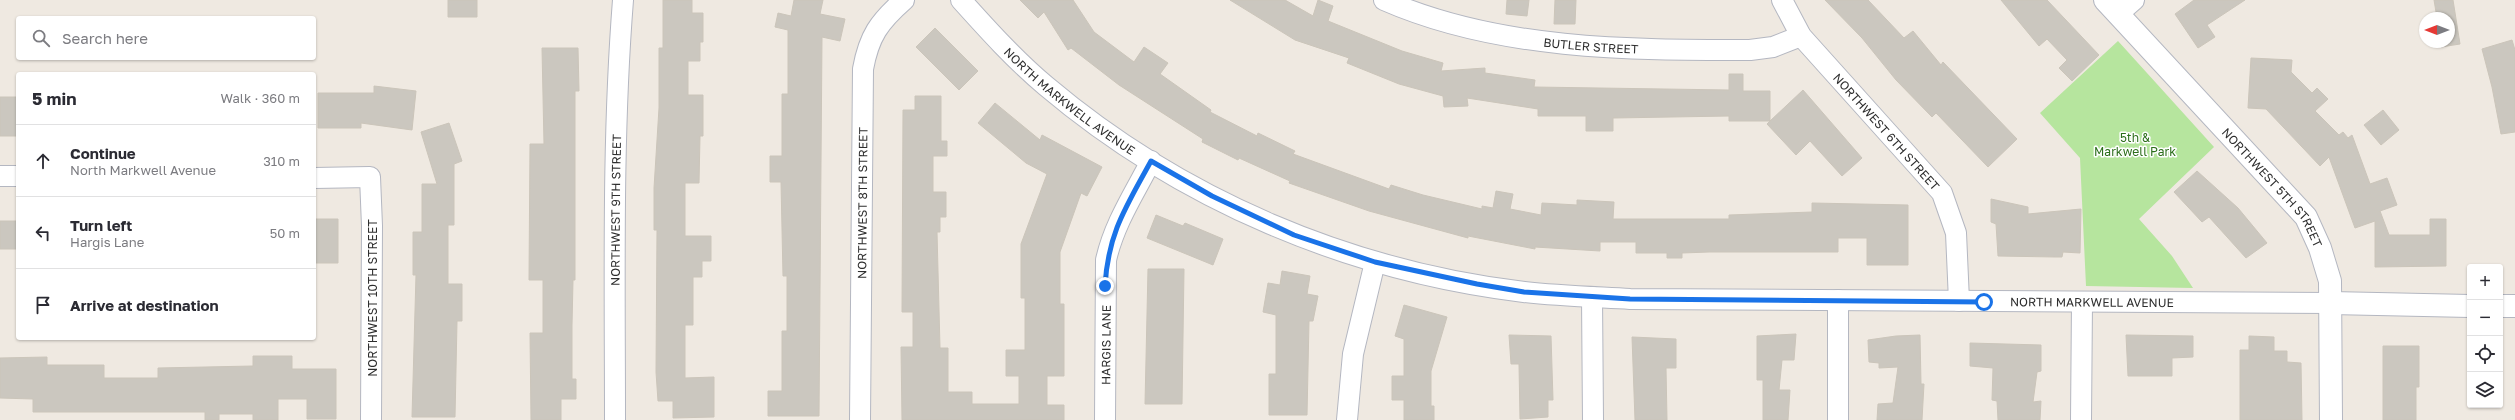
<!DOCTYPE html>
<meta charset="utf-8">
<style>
body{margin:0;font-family:"Golos Text",sans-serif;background:#f7f7f7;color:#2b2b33}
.controls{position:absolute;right:12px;bottom:12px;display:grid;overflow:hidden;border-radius:4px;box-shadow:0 1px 3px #0004}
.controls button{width:36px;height:36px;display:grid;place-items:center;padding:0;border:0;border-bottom:1px solid #e1e1e2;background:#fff;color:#2b2b33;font:20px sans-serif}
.compass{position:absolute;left:2419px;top:12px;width:36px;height:36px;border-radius:50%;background:#fff;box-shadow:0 1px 3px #0004;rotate:270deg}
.stop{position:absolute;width:12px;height:12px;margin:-9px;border:3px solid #1a73e8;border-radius:50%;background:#fff}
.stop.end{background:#1a73e8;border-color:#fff;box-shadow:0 1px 4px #0008}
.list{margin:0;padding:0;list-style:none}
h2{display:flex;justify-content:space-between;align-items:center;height:52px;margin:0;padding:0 16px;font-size:17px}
h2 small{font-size:13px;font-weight:400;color:#7c7c81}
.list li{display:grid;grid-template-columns:26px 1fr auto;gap:12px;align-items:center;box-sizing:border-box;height:72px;padding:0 16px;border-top:1px solid #e1e1e2}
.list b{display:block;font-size:15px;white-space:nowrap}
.list p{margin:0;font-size:13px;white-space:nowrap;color:#7c7c81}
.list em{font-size:13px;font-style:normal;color:#7c7c81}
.icon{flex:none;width:22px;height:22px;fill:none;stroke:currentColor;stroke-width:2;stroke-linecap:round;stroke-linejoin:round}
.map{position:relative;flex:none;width:2515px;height:420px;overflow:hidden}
.search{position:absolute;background:#fff;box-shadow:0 1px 3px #0004;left:16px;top:16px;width:300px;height:44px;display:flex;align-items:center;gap:10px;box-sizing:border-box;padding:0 14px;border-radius:4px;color:#7c7c81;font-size:15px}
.panel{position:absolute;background:#fff;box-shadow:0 1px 3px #0004;left:16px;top:72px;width:300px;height:268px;border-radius:4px}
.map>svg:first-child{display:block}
</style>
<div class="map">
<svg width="2515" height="420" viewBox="0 0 2515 420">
<rect width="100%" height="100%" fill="#efe9e1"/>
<path fill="#b6e59e" d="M2118,41L2214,147L2139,219L2172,256L2193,288L2086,286L2080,158L2040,113Z"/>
<path fill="#cbc7bf" stroke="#cbc5ba" d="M448,0H477V17H448Z
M663,0H692V13H703V42H700V61H688V95H703V136H700L699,183H685V236H711V261H702V277H693V325H685V378L714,377V417L673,418V401H658L656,372L657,230H654V188L659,108V48H663Z
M794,0H823L820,14L845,19L840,41L822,37L819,416H768V391H782V331H787V276H783L781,182H770V156H782V94H788V30L775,27L778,13L791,16Z
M1020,0H1073L1094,32L1134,62L1144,47L1168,63L1160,74L1211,110L1210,112L1257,136L1258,133L1295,151L1293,154L1389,189L1391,185L1423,195L1482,209V206L1493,208L1496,191L1513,194L1510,209L1541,215L1542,203L1577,205V200L1614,202L1613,219H1729V215L1812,212V203L1908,205V265H1867V238H1838V252H1709L1682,253V258H1667V253H1636V242H1600V251L1535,247V249L1468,236V238L1369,211L1289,183L1290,181L1239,158L1238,160L1202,142L1203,139L1119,85L1071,48L1068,50L1044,12L1038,18Z
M1230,0H1285L1313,16L1318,0L1333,6L1328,21L1402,51L1443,63L1441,71L1485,68V73L1535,80L1534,87L1729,90V74H1743V91H1770V121L1803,90L1862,158L1842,176L1810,141L1796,155L1767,124L1770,121H1729V116L1613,118V131H1586V116H1538V109L1467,98L1468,106L1444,107L1443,96L1399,84L1347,63L1349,58L1295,40Z
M1507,0H1529L1527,16L1506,14Z
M1555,0H1576L1575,24H1554Z
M1825,0H1868L1904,38L1913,31L1941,65L1943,62L2017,139L1988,167L1936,113L1932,117L1896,80L1862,38Z
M2001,0H2047L2099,55L2072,81L2059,68L2067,60L2047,39L2039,46Z
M2194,0H2245L2207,25L2215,37L2198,48L2175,14Z
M2434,0H2453L2460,44L2441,47V42H2449V18H2437Z
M935,28L978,71L959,90L916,47Z
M2512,40L2515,50V132L2501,134L2492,87L2482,49Z
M542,48H578L579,91H575V280H573L572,325V379H576V399H561V420H531L530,333H543V280H529L530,144H544Z
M2251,58L2292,60L2291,72L2312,93L2317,88L2328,99L2315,111L2339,135L2343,132L2348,138L2352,135L2370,184L2387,178L2397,205L2380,211L2389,235H2430V219H2446V266L2375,267V221L2355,228L2329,157L2320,166L2266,109L2248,108Z
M374,86L416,91L412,130L361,123V128H318V93H374Z
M915,96H941V141H947V156H933V192H946V217H940V232H937L940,348H948V392H972V404H1019V376H1006V350H1025V298H1021V244L1047,174L1026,163L978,123L995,103L1040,140L1042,135L1102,167L1087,196L1081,193L1060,252V304H1064V376H1047V405H1064V420H902L901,347H913V312H902L903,110H915Z
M0,97H18V136H0Z
M2383,110L2399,130L2381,145L2364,125Z
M449,123L462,161L454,164V225H448V284H462V321H457L455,417H412L416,275H413V232H422V184H437L421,132Z
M2197,171L2238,208L2267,243L2246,258L2209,217L2202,222L2174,192Z
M1991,199L2028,207V214L2081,209L2080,253L2063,252L2062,257H2055L1998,256L1996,224L1991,222Z
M1156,215L1183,226L1185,223L1223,239L1213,265L1147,238Z
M314,219H338V263H314Z
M0,221H18V249H0Z
M1148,269H1184L1182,404H1145Z
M1282,271L1310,276L1307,294L1318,296L1313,321H1309L1307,415H1269V374H1276V315L1263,312L1268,283L1280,285Z
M1404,305L1447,317L1431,371V406H1434V420H1404V400H1392V376H1404V339L1395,336Z
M1796,334L1794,360H1782L1779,390H1790L1788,420H1763V380H1757V336Z
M1509,335L1551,336L1553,400H1548V417L1520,419L1519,364H1511Z
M1920,335L1921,384H1924L1922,420H1877L1878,404L1893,403L1898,367L1879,368V363L1869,362L1868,340L1896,336Z
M2126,335L2193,336V357L2172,358V376H2128Z
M2249,336L2274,337V351H2287V362L2301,363L2302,420H2240V350H2249Z
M1632,337L1676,339V368H1666L1667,420H1635Z
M1970,343L2041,345V371L2037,372L2033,402L2041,401L2040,420H1998L1997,401L1992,400L1993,368L1970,366Z
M2383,346H2419V387H2416V420H2383Z
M253,356H292V369H336V419H307V399H278V420H253V414H219V420H205V412H33V399L0,398V358L47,357V365H104V378H158V368L253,366Z"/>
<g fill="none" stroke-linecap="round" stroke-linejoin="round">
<g stroke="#b4b7c1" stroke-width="22">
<g id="minor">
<path id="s1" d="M961,0C988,30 1015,60 1046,86C1181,200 1349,271 1524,292C1559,296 1595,297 1630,299L2331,303"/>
<path id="s2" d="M1384,0C1498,50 1628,50 1750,50L1773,47L1801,36"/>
<path id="s3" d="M1782,0L1801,36L1942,193L1956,233L1959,301"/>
<path d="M2118,14L2134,0"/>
<path d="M0,176H18"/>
<path d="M314,178L370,177L372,226L371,420"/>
<path d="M1592,297L1593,420"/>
<path d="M1838,300V420"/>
<path id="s4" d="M615,420C615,280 612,139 623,0"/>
<path id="s5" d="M860,420L863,69C869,36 879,22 904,0"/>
<path id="s6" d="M1105,420L1106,260C1114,224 1134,194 1151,161"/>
<path d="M1347,420L1353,354L1375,262"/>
<path d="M2081,420L2082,302"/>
</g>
</g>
<g stroke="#b4b7c1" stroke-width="24">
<g id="tertiary">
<path id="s7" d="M2105,0L2306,217L2320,248L2330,281L2331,420"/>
<path d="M2331,303L2470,306"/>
<path d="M2500,306H2515"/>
</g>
</g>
<use href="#minor" stroke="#fff" stroke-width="20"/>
<use href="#tertiary" stroke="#fff" stroke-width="22"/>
</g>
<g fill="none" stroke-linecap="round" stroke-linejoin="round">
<path stroke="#1a73e8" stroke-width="5" d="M1105,286C1108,233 1126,207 1151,161L1212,196L1294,235L1375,262L1477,284L1524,292L1630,299L1984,302"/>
</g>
<g text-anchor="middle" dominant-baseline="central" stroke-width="3" stroke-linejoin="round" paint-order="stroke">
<g font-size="12" fill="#2e2e2e" stroke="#fff">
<text stroke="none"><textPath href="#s2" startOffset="213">BUTLER STREET</textPath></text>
<text stroke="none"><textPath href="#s1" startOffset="149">NORTH MARKWELL AVENUE</textPath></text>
<text stroke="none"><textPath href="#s3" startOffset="169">NORTHWEST 6TH STREET</textPath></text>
<text stroke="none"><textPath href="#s7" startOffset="252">NORTHWEST 5TH STREET</textPath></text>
<text stroke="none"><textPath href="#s5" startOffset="217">NORTHWEST 8TH STREET</textPath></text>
<text stroke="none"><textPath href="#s4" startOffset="210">NORTHWEST 9TH STREET</textPath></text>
<text transform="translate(372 298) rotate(-90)">NORTHWEST 10TH STREET</text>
<text stroke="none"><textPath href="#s1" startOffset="1217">NORTH MARKWELL AVENUE</textPath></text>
<text stroke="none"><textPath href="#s6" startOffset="75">HARGIS LANE</textPath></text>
</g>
<g font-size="12" fill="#2c6e1b" stroke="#fff">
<text x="2135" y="137">5th &amp;<tspan x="2135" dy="14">Markwell Park</tspan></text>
</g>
</g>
</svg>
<div class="controls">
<button>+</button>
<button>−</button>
<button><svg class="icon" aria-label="locate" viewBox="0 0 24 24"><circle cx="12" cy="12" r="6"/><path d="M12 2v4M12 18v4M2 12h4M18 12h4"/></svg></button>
<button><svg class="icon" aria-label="layers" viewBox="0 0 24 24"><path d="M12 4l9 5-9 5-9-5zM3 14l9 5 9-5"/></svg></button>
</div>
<svg class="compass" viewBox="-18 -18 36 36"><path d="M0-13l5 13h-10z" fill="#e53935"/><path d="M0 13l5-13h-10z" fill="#7c7c81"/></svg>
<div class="stop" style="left:1984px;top:302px"></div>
<div class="stop end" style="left:1105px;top:286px"></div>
<div class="search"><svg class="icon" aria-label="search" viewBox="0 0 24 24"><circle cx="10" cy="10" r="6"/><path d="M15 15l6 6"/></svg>Search here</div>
<section class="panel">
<h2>5 min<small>Walk · 360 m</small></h2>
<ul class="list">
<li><svg class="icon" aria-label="ahead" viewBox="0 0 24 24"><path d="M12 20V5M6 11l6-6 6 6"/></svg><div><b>Continue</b><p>North Markwell Avenue</p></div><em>310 m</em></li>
<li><svg class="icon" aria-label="left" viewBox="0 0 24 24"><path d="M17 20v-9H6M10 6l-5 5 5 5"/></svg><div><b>Turn left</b><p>Hargis Lane</p></div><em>50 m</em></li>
<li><svg class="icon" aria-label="arrive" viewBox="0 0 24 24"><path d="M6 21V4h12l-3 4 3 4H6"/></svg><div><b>Arrive at destination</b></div></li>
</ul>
</section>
</div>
